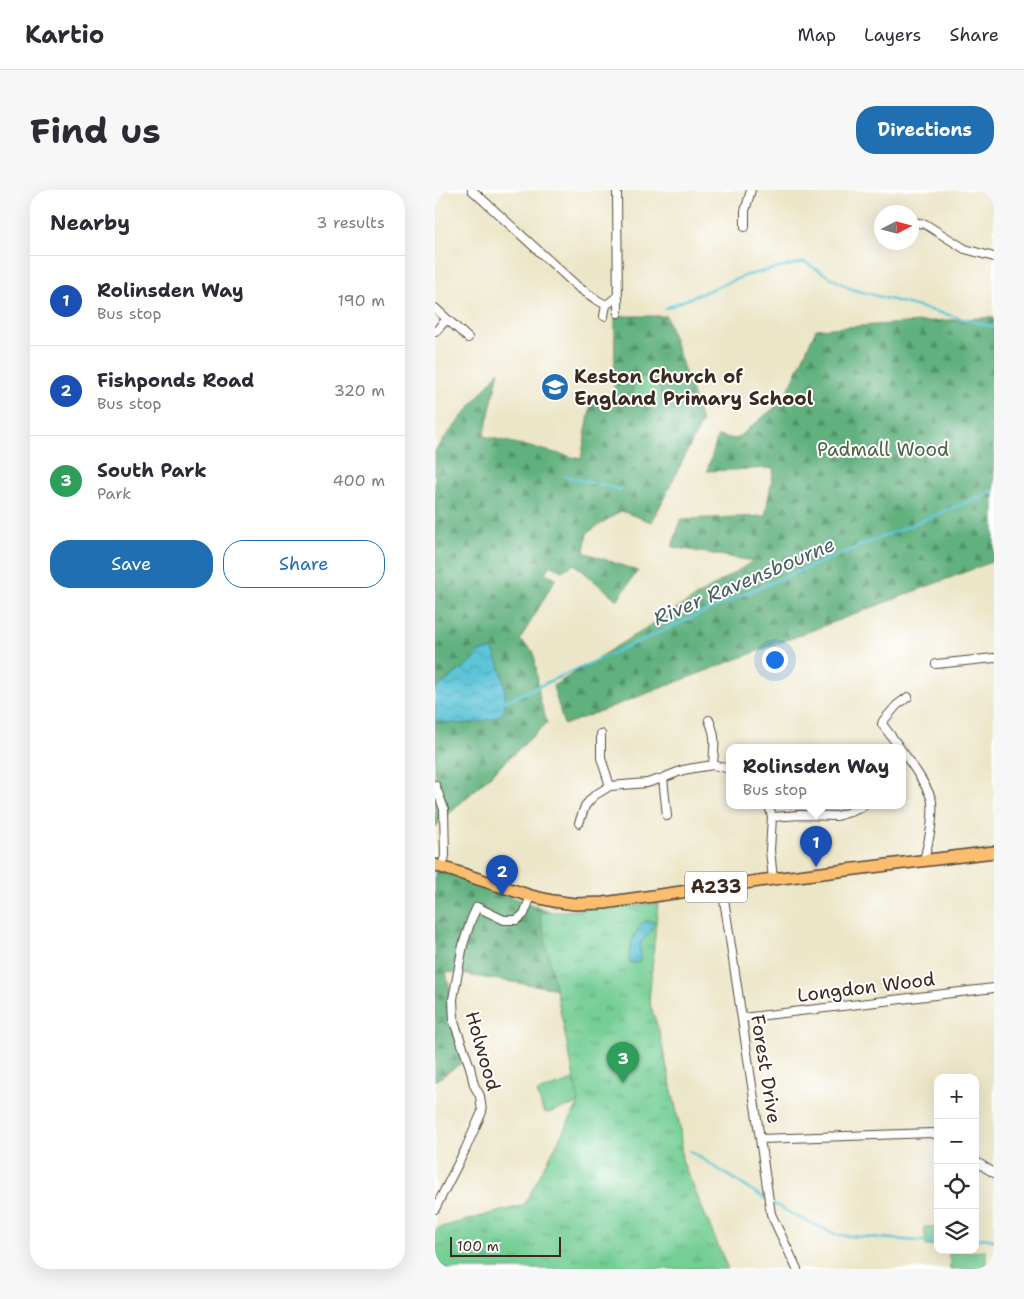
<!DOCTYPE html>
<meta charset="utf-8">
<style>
body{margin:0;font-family:"Shantell Sans",sans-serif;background:#f7f7f7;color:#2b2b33}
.controls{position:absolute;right:15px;bottom:15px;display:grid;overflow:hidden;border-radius:10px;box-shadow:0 5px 20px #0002}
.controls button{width:45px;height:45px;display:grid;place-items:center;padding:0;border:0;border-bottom:1px solid #e1e1e2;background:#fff;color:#2b2b33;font:25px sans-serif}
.compass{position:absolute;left:439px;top:15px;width:45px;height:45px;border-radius:50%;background:#fff;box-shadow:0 5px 20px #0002;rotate:84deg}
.scale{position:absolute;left:15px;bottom:12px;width:111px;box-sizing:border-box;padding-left:5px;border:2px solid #3b2a1e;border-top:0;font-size:14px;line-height:18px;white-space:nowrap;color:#3b2a1e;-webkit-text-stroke:4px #fff;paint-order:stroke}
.you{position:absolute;left:339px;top:469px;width:18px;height:18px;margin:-12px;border:4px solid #fff;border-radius:50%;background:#1a73e8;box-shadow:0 0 0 8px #1a73e833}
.badge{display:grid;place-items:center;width:32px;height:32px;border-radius:50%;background:#1f6fb2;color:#fff;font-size:16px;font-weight:700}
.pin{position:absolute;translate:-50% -41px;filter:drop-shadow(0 1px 2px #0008)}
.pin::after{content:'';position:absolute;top:26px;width:18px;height:15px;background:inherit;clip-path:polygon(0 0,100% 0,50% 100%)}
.popup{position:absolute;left:291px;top:554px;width:180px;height:65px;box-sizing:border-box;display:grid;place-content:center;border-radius:10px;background:#fff;filter:drop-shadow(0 1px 4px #0005);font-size:16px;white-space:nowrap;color:#7c7c81}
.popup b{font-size:19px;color:#2b2b33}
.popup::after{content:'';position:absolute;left:50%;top:100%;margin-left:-10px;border:10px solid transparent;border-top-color:#fff}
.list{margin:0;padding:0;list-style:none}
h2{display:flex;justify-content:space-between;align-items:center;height:65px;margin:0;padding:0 20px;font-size:21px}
h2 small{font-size:16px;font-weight:400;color:#7c7c81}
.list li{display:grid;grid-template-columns:32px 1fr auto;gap:15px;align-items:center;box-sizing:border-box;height:90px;padding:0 20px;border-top:1px solid #e1e1e2}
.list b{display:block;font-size:19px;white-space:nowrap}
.list p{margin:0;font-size:16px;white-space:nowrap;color:#7c7c81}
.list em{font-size:16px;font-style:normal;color:#7c7c81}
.actions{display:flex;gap:10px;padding:15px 20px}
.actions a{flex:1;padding:11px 0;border:1px solid #1f6fb2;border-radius:20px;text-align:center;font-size:18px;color:#1f6fb2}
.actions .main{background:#1f6fb2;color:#fff}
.icon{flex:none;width:28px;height:28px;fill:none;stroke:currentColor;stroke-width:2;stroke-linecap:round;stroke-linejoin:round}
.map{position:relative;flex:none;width:559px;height:1079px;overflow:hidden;border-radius:20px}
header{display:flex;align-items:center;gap:30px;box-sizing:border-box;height:70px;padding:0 25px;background:#fff;border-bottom:1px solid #e1e1e2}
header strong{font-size:24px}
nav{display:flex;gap:28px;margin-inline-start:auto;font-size:18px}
.intro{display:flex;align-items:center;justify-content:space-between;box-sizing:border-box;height:120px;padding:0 30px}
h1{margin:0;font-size:35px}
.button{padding:12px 22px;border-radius:20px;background:#1f6fb2;color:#fff;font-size:18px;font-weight:700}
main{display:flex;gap:30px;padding:0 30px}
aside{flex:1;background:#fff;border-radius:20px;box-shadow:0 5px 20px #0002}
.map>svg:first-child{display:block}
</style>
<header>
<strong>Kartio</strong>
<nav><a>Map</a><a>Layers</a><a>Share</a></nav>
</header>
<div class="intro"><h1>Find us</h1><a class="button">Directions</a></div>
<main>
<aside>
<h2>Nearby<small>3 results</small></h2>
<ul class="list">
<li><span class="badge" style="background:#1a4fb4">1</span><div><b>Rolinsden Way</b><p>Bus stop</p></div><em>190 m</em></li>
<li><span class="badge" style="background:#1a4fb4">2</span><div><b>Fishponds Road</b><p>Bus stop</p></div><em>320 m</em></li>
<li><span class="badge" style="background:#2e9e5b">3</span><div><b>South Park</b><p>Park</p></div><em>400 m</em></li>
</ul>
<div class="actions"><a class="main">Save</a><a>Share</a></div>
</aside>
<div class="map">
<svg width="559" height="1079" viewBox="0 0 559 1079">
<defs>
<pattern id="forest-firs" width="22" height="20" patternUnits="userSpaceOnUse" patternTransform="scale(1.25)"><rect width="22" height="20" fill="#60b17e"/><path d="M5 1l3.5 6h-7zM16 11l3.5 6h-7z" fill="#509067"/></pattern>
<pattern id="park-tufts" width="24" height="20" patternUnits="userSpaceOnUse" patternTransform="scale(1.25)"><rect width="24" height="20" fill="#75ce94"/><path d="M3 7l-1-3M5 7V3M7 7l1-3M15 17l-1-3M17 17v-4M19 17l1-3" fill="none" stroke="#61a778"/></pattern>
<pattern id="water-waves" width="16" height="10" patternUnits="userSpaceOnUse" patternTransform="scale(1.25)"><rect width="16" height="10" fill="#5cc5d8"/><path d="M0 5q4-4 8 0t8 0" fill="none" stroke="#51a9b9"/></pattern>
</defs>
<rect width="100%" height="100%" fill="#fff"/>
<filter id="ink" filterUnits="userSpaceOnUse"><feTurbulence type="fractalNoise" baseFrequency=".02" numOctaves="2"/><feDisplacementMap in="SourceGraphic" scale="10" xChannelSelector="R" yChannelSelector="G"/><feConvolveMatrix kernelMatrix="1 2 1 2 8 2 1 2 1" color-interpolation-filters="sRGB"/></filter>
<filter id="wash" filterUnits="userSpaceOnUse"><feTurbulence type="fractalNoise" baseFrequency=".0096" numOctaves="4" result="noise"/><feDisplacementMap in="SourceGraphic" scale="20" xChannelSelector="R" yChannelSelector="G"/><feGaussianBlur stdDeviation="1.12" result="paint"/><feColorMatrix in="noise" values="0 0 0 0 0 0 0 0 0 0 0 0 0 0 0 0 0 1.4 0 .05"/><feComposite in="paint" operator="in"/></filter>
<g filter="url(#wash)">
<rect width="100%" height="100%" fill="#ece6c8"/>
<path fill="#75ce94" stroke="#587c59" d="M142,889L147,912L113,923L108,921L102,902Z
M503,1036V1055L491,1056L489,1037Z
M551,1061V1079H515L514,1063Z"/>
<path fill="url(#forest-firs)" stroke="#4e6e4e" d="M180,126H231L267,232L217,332L186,321L152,343L149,362L203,381L182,410L139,374L127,381L115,375L110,383L121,388L85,450L99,462L105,510L112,533L0,637V530C13,536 46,534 59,528C62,527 66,524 69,522C73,499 67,481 58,460L43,463L38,470L6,495L0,498V260L64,181L49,246L146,269L156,213L179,218Z
M559,127V371L129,535L118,496L318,371L237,357L246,329L330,326L339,278L272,281L283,246L301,249L349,210L381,139Z
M0,678L191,750L231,870L157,804L11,782L30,871L0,891Z"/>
<path fill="url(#park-tufts)" stroke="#587c59" d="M197,187H224L226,215L199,216Z
M223,713L214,811L224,841L245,937L247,970L293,1079H0V1043L2,1038L89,1015L144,912L105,723Z"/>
<path fill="url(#water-waves)" stroke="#4c787b" d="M51,460H58C67,481 73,499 69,522C66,524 62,527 59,528C46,534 13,536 0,530V498L6,495L38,470L43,463Z
M210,731H214L220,732L216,741L206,752L205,759L206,767L204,772L200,773H195C192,759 200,741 210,731Z"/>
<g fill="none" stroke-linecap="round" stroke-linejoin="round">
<path stroke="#5cc5d8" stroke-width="2.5" d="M231,118L309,86L369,72L416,99L559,137
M130,286L158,293
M164,294L186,300
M71,511L318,400L559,301
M255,961L332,1010
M337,1013L357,1024L402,1045L484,1051H503
M540,1051L547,1048L559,1050"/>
</g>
</g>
<g filter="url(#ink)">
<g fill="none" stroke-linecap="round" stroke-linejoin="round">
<g stroke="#564638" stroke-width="10">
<path id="minor" d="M37,0L143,97L162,110L171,115
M182,0L183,123
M477,32L490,34L530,59L559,67
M310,37V21L316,0
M0,118L33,148
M169,126L171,115L182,107
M0,142L12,129
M501,474L559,468
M274,530C282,548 279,556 278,575
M166,544V568L175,596
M465,558L447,534L448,531L462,515L473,507
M467,561C475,571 496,602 497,612C499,632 493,652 489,671
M228,588L232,626
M0,595L9,619L10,666L7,677
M334,616L337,627L335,660L338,689
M337,627L365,625L402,626L418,621L428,616
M144,633L150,616L155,610L160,605L175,596L212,593L228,588L248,580L259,578L278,575L295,579
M287,696L325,949L498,943L503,946
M307,828L559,798
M325,949L336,1024L362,1079
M540,971L559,983
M0,1019L30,960L47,922L45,906L39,895L35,877L19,832L18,809L28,755L36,730L42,717L69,730H82L89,724L96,706"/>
</g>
<g stroke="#564638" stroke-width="14">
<path id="primary" d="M0,675L96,706L118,711L140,714L169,713L338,689L559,662"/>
</g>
<use href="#minor" stroke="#fff" stroke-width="8"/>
<use href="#primary" stroke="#fbbe6e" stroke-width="11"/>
</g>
</g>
<defs>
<g id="school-disc" transform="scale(1.4375)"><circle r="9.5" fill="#1f6fb2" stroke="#fff"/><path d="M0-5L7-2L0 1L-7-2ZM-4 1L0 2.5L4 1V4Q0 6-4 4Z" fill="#fff"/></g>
</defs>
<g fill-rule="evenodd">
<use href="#school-disc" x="120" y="197"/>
</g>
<g text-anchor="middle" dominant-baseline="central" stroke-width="4" stroke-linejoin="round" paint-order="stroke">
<rect fill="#fff" stroke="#766a62" stroke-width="1" x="250" y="681.5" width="62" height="31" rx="4"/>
<g font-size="18" font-weight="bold" fill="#3b2a1e">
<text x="281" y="697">A233</text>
</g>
<g font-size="19" font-weight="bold" fill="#3b2a1e" stroke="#fff" text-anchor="start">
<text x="139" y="186">Keston Church of<tspan x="139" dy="22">England Primary School</tspan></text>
</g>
<g font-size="19" fill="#4f6347" stroke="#fff">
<text x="448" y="259">Padmall Wood</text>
</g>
<g font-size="19" fill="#3b2a1e" stroke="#fff">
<text transform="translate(431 797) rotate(-7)">Longdon Wood</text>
<text transform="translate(48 861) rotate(74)">Holwood</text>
<text transform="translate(331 879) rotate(81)">Forest Drive</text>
</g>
<g font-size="20" font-style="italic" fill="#47605f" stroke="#fff">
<text transform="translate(309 391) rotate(-23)">River Ravensbourne</text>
</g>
</g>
</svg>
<div class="controls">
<button>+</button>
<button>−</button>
<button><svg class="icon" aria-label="locate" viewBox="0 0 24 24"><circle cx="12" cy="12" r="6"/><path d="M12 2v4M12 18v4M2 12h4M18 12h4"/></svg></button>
<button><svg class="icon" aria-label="layers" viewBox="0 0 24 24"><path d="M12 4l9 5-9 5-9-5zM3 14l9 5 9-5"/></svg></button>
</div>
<svg class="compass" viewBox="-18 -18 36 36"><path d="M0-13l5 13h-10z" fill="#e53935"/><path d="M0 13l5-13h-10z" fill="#7c7c81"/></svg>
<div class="scale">100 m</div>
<div class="you"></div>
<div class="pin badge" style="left:381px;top:677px;background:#1a4fb4">1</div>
<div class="popup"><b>Rolinsden Way</b>Bus stop</div>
<div class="pin badge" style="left:67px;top:706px;background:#1a4fb4">2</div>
<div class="pin badge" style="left:188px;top:893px;background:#2e9e5b">3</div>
</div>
</main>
